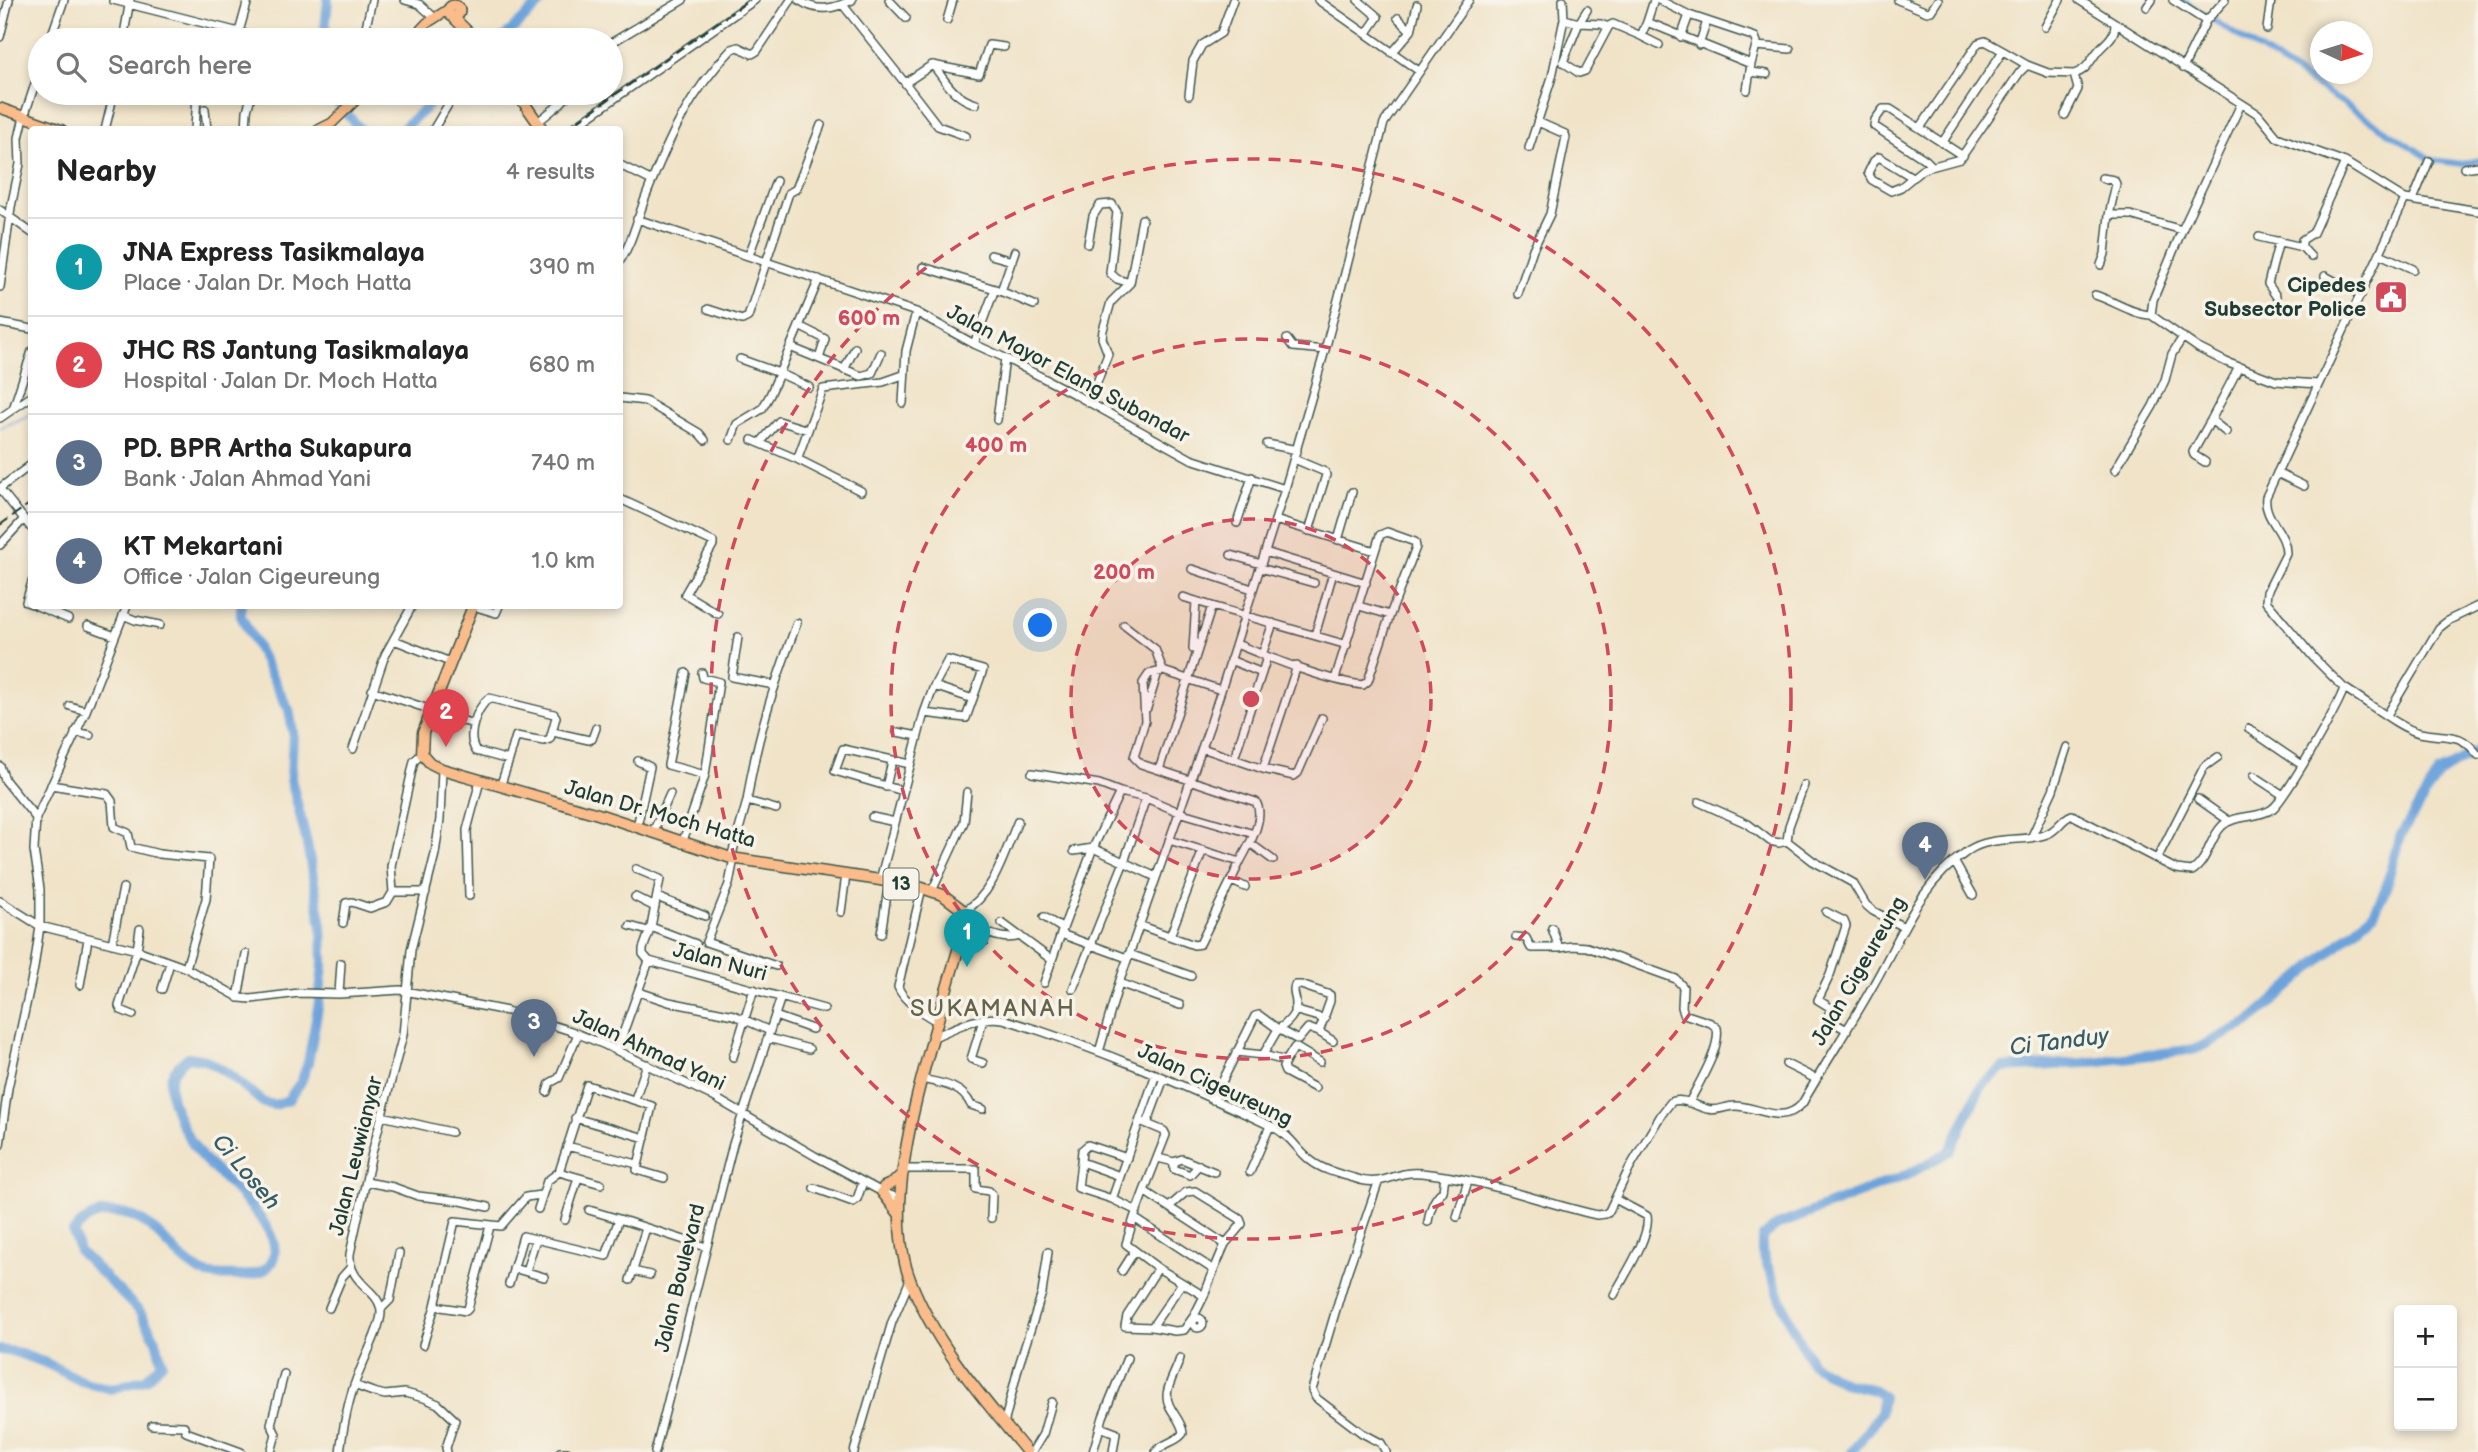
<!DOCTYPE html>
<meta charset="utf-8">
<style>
body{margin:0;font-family:"Balsamiq Sans",sans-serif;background:#f6f6f6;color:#222}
.controls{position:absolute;right:21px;bottom:21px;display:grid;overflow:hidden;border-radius:7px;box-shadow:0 4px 10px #0003}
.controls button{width:63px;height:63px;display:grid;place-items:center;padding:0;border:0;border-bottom:2px solid #e0e0e0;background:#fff;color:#222;font:35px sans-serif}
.compass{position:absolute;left:2310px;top:21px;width:63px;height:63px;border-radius:50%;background:#fff;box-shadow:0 4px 10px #0003;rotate:94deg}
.you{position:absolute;left:1041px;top:626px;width:24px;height:24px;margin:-18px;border:5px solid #fff;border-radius:50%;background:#1a73e8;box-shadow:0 0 0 10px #1a73e833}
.badge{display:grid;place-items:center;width:46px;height:46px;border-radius:50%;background:#d1495b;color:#fff;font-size:23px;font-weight:700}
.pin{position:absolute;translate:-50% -58px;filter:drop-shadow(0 2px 4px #0008)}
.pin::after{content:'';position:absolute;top:37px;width:24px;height:21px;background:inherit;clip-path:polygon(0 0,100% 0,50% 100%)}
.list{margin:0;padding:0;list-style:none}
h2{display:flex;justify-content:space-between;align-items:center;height:91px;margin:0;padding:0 28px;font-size:30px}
h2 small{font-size:23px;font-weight:400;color:#767676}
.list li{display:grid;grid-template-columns:46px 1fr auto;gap:21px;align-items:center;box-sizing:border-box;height:98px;padding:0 28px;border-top:2px solid #e0e0e0}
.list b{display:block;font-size:26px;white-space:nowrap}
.list p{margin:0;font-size:23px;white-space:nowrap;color:#767676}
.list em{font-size:23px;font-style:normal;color:#767676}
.icon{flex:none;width:38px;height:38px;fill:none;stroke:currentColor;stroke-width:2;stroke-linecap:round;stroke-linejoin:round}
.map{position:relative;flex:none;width:2478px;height:1452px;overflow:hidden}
.search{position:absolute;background:#fff;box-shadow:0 4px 10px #0003;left:28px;top:28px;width:595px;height:77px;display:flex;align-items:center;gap:18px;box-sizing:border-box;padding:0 24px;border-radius:38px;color:#767676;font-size:26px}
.panel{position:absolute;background:#fff;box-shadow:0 4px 10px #0003;left:28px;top:126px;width:595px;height:483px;border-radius:7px}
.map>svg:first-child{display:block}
</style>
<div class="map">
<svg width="2478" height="1452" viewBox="0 0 2478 1452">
<rect width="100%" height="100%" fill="#f7f3e8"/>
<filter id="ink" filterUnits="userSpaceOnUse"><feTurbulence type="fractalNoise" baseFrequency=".0143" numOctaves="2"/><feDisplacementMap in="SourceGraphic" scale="14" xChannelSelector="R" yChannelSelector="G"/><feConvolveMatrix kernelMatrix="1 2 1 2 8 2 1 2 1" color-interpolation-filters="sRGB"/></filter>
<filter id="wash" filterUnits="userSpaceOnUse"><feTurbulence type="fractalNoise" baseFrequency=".00686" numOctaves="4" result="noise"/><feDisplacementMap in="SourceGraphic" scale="28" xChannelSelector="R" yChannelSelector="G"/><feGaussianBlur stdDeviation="1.57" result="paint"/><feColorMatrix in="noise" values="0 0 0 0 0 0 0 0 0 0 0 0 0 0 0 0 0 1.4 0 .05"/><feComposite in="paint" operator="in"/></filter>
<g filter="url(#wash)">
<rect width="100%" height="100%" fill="#f0e3c8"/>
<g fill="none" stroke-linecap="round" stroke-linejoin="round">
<path stroke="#6da3db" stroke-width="2" d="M0,428L32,414"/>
<path stroke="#6da3db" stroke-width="6" d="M2182,0L2432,160L2463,164L2478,160"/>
<path stroke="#6da3db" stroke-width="10" d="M324,40L328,0
M501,40L544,0
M329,93L361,130
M401,130L442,93
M0,1350L15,1352L46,1363L81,1381L111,1389L146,1379L162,1363L156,1340L140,1312L79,1251L73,1232C84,1220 93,1213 109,1213C156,1210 168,1259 206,1274C214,1277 228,1275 238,1276C248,1276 260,1275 268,1267C298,1236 217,1176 201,1156C188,1138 165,1100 171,1077C174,1069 182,1062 188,1057L206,1060L229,1074L264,1103L275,1105L288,1100L301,1082L308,1063L319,1002L323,964L322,926L306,839L291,779L293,732L289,710L241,616V606
M1852,1452L1880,1413L1883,1397L1875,1390L1844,1383L1812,1364L1791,1324L1762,1252V1237L1778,1225L1909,1174L1950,1151L1981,1086L2003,1068L2084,1063L2196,1049L2248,1023L2374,913L2385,891L2399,838L2438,774L2478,750"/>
</g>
</g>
<g filter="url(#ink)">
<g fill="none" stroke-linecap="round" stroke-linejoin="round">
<g stroke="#3e564a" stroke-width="10">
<path id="minor" d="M113,0L239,32L262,40
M405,0L419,4L435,18
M799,0C817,13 834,9 852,0
M889,0L906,18
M1318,0L1419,71
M1358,0L1378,17L1367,33
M1563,0L1564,19L1579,23L1563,62L1579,73L1585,71L1609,26L1613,24L1641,36L1647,22L1751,64
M1659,0L1689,15L1707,21
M1898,0L1927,12L1931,11L1938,0
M2079,0L2258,114L2277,137L2345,162L2405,199L2478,211
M2173,0L2206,21
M843,5L905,83L932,65L979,74L989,45L1004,47
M2147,7L2152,0
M1587,10L1579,23L1601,24L1608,27
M1398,18L1411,31
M947,20L953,0
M1647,22L1654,0
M2045,27L2060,0
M2267,29L2271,0
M239,32L248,0
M1641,36L1659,45
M0,37L9,0
M1681,37L1689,15
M50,40L64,0
M123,40L130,0
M363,40L372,0
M611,43L683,0
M1699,45L1707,21L1755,37L1757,42L1751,64L1747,90
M1756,46L1790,49
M2003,51L2027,65
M1392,53L1411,31L1417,5
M933,65C946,82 954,98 976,104
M2183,68L2206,21L2225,0
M1750,72L1767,74
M905,83L938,126L966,136
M1189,95L1193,61L1202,45L1221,33L1233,0
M2241,104L2182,230L2153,300L2151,315L2198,348L2226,362L2276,381L2318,384
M205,109L207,130
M2065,115L2078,89L2074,74C2088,70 2090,60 2098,51C2106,41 2115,38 2115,24
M539,121L561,103L570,93
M1920,128L1978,43L1985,41L2003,51L1942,143
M105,130L114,93
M195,130L197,93
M246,130L247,111L252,93
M433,130L455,93
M570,130L755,0
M1529,148L1552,77L1564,19
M620,165L652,181
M1931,165L1926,160L1874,126L1875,120L1883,109H1890L1963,156
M2464,168L2478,166
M1912,177L1879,157L1874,161L1868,173L1872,180L1891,191L1901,187L1923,169L1960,159L2020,72L2027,65L2048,73L2074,74
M2413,200L2429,161
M0,210L32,233
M2109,215H2130L2182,230
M637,219L916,312L974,344L1005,358L1074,394L1191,459L1285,489
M2259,237L2302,247
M1088,244L1093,216L1100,205L1112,204L1117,212L1110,273L1117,279L1130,283
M2380,254L2413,269
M749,255L776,181
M991,255L1012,261
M2311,257L2302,247V240L2313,233L2345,162
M620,261C633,241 637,219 646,196C668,140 689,93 732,49L738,47L752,54L757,51L791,0
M2101,265L2105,254L2109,215L2116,184L2114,180L2102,178
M923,267L995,289L1034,305
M2325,276L2361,295
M0,287L11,207L20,164L19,138L24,117L40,69
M1001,291L1015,251
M1518,294L1533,249L1550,214L1566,137L1565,134L1538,122
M2095,295C2112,300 2134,315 2151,315
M2276,296L2268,284L2279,241
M708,309L742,320L748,317L789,193L796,189L821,125
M0,323L32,329
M799,326L825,339L819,359
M1287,339L1293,347L1325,350
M974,344L995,289
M790,347L861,376L872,373L881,353
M740,359L779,373L809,387
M844,370L855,348
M620,398L645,401L699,433L705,440
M903,403L906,351L916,312
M1089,403L1108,354L1102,338L1103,330L1111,302L1130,283L1142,219
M13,409L32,351
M0,418L32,396
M997,420L1005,358
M2226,432L2211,420L2239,367
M731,440L737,424L762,409L770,395L819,279
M752,440L797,459
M760,443L779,421L808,430
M1267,444L1297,450
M1294,459L1325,472L1326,475L1309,531
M2205,462L2194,455L2193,452L2211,420
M2115,470L2153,406L2165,380L2172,354L2183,337
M2277,473L2304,486
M0,488L32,464
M0,489L32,529
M861,491L797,459L798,457L823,389L883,382L903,375
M620,499L713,542V545L685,594L718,614
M1275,520L1375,551
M1237,523L1252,477
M1338,540L1352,492
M0,545L23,520
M1265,552L1366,583
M1231,555L1261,564
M1260,568L1314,583
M1192,569L1252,589
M32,582L26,602L32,604
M1183,597L1212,606
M37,606L68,619
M473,606L496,613L499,606
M123,615L135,620L160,625
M1124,625L1155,649L1163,671
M88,626L115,636
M1315,635L1333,573
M738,637L732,677L774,685
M394,640L450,662
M1236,644C1271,658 1326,681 1363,685L1368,681L1390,615
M1193,649L1196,601
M1262,655L1273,623
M1230,660L1262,673
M686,673L668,765L705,775
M1335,679L1380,535L1387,532L1415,542L1416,547L1390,615L1359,606
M934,686L973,699
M2344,688C2364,699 2400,729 2420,733C2448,739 2459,730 2478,755
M372,690L473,724
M1221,690L1163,671L1149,674L1143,683L1145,721L1134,757L1141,764L1256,802C1266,819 1248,846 1240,862
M489,698L554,714L556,717L550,739L544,741L516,736L509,760L476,751C466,736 476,709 489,698Z
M70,706L86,711
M1147,708L1158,672
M2387,715L2439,628L2449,620L2478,606
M2249,729L2302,765
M75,732L90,735
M553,732L589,740L592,739L596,728
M897,732L918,736
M1202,748L1263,769L1294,776L1298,773L1322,718
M353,749L385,655L412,606
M1234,759L1267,657
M0,766L5,780L36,818
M1263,769L1297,666
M1159,770L1212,606L1347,645
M1032,773L1099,784L1120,792
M2254,776L2283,795
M51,785L107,794L112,801L114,827L128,833L131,847L159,854L209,859L206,899L186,968
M1804,785L1789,826L1787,841L1813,861L1853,883L1866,905L1873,911L1904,927
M500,787L509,760
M886,787L892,761
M903,791L835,771L843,749L910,764
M2198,799L2229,821
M747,801C756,739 775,682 797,623
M1699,802L1748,824L1770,841L1779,843L1787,841
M872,817L895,822
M637,827L650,767L638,761
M653,832L670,794
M2032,836L2053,790L2067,747
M1250,843L1273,860
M682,844L705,775L719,682L703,678L702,673
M1074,851L1093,848L1120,792L1146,798
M731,858L747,801L776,809
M734,858L729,884L706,942L776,966
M2157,859L2204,767L2218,757
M1954,861L1973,895
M636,869L660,879L651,927L643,949V954L649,961
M880,880L924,713L934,686L948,660L983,670L966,718L924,713
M1232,881L1245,887
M922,888L898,987C904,1002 924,1014 938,1022
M932,891L964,822L967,792
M393,892H426
M469,896L467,830L480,781
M635,897L655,907
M657,897L705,916
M0,901L40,926L137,950L186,968L240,998L251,999L299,993L339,994L400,990L507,1011L571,1031L605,1045L710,1095L815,1156L882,1192L901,1199
M964,911C994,895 1005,851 1018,821
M841,912L846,875
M1826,912L1844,921L1846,926L1830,975L1818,1000L1831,1008L1827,1019L1847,1030
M1044,917L1063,929
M343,923L346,903L352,902L370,908L387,902L393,892L391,866L414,761L422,754
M1002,923L1052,960
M966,925C984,931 1002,942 1020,936
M1139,925L1194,945L1200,944L1240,862L1169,840
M630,926L648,931
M651,927L696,944
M1552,928L1559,948L1573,946L1587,947L1676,979L1683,987L1682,1007L1684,1014L1711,1023L1717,1028C1721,1049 1698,1084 1689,1103
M881,934L889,881
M1061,934L1093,848L1156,877
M1170,936L1203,850
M1516,937L1526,938L1531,948H1559
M112,944L123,888
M1129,954L1191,976
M649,961L824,1009
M1044,983L1061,934L1127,958
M1119,983L1180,1005
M80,985L88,939
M162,989L170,963
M1073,989L1124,862L1146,798L1179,812L1254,834
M639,992L669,1002L734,1015L770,1031
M339,994L341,963
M238,998L246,954
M1294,1010L1325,1019
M133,1015L121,1010L119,1006L137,950L140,929
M775,1016L812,1029
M934,1037C957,1027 978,1015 1003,1019C1096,1047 1184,1085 1271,1126C1292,1136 1294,1147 1310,1160C1322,1170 1340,1174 1354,1178C1383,1189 1394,1170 1421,1173C1481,1178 1539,1202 1597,1215L1605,1214L1609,1211L1630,1167L1661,1115L1671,1102C1683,1097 1695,1106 1707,1109C1717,1112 1725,1106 1735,1106C1758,1106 1782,1126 1802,1104C1824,1065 1849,1028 1871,989C1901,938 1917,885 1969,850C1992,835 2023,843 2047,834C2058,830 2061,819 2072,815L2176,869L2192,871C2208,861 2209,839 2222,826C2235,814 2258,819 2272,809C2284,801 2340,703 2344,688L2314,658L2266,601L2267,592L2286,554C2287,532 2263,519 2266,497L2405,199
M768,1038L809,1049
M1295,1047L1320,1062
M617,1050L649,961
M1099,1052L1119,983L1210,725L1285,489L1325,350L1384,123L1469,0
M1236,1052L1263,1055L1286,1061L1294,1048
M1263,1055L1278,1029L1298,1040L1308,1028L1319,1032
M733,1057L754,989
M1286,1061L1283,1067L1285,1072L1315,1088
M983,1063L971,1059L984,1017
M1786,1064L1816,1079
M921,1079C940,1083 962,1085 971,1105L983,1109
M547,1092L550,1083L559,1078L578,1034
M635,1099L647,1064
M1213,1100L1255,1016L1259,1015L1278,1029C1287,1024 1296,1015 1296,1004C1296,995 1292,993 1295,985H1301L1330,995V1001L1319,1032L1333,1041
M382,1116L451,1132
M575,1118L645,1138
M1140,1121L1164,1131L1166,1135L1144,1191L1225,1244L1242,1224L1240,1219L1195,1191L1186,1192L1169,1207
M1147,1124L1164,1078
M0,1145L8,1088L34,968L40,926V889L34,850L36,818L86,711L127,606
M567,1146L637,1164
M1158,1158L1174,1162L1182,1159L1214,1172
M1081,1162L1082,1150L1088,1145L1127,1158
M1174,1162V1169L1190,1175L1199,1165
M904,1169H976V1189L989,1191L992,1194L991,1218
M1250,1172L1270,1126
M366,1182L393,1187L418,1196L461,1201L488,1207
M1378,1183L1346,1276L1312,1390L1316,1398L1362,1433L1381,1443L1386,1452
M601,1184L559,1172L587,1085L652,1106L637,1170L664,1178
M814,1188L853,1202L857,1199L863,1182
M1144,1191L1134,1218L1214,1270L1225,1244
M1112,1199L1078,1188L1081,1162L1120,1176
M538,1209L547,1181L559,1172
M589,1210L619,1219
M1137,1211L1112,1199L1156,1074
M1457,1217L1468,1181
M1134,1218L1126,1244L1158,1268L1204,1296L1214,1270
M565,1220L578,1178
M1428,1222C1429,1212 1434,1197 1443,1191L1445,1176
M513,1268L544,1277
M1158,1268L1127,1316L1125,1326L1152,1327L1182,1283
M526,1271L536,1239
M633,1271L650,1275
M1122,1271L1134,1252
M630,1280L646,1228
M509,1284L523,1236L606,1256L619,1219L706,1247
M1614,1295C1624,1276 1651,1236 1647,1216L1615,1199
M435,1306L466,1311L468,1309L490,1226
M329,1308L342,1277L350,1268
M381,1309L390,1300L399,1253
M1193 1323a5 5 0 1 1 10 0a5 5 0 1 1-10 0Z
M1152,1327L1175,1331L1184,1330L1194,1316L1204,1296
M423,1345L435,1306L455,1221L501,1226L526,1197L541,1195
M354,1385L373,1392L385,1395L405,1393L424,1398L438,1404L455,1420L446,1448L447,1452
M1004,1424L1019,1365L1042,1293L1048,1252
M152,1425L184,1426L186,1432L241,1452
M1100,1427L1116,1433L1113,1452
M271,1452L276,1434L271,1424L284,1374
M340,1452C343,1429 347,1405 355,1383C360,1367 381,1328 381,1313C381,1289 348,1285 350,1254L372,1153L403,1035L411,950L435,854L440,819L442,769
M560,1452H567
M655,1452L733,1144L781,997
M854,1452L892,1322L910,1280
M1032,1452L1043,1434L1052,1402
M1093,1452L1103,1417L1127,1358
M1156,1452C1163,1442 1178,1442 1183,1433C1182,1419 1167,1410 1167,1396C1167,1384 1177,1370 1180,1358"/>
</g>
<g stroke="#3e564a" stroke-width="12">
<path id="major" d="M411,40L427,23L449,9
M0,108L62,130
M318,130L332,123L363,93"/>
</g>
<g stroke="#3e564a" stroke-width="13">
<path id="highway" d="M448.5 11a5.5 5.5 0 1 1 11 0a5.5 5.5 0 1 1-11 0Z
M452,16L476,40
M517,93L543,130
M473,606L423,733L422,754L430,763L442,769L598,814L731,858L880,880L922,888L943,895L964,911L966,925C954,961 944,999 933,1037C914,1105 883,1213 911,1282C936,1346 984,1399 1027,1452
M884,1187L893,1183L903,1173
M882,1192L900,1215"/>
</g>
<use href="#minor" stroke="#fff" stroke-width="7"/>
<use href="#major" stroke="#f9bc8a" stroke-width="9"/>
<use href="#highway" stroke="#f9bc8a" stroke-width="10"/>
<path stroke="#1f3d34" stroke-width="2" stroke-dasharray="10 5" stroke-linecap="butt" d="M565,130L750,0
M0,525L32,502"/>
</g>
</g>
<circle cx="1251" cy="699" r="180" fill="#d1495b" fill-opacity=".12"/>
<g fill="none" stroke="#d1495b" stroke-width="3.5" stroke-dasharray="12 9">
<circle cx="1251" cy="699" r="180"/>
<circle cx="1251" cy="699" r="360"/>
<circle cx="1251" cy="699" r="540"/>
</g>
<defs>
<g id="civic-square" transform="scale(1.75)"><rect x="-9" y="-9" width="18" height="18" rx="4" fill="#d1495b" stroke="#f7f3e8"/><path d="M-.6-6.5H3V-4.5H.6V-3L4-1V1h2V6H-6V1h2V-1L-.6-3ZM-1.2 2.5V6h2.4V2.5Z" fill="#fff"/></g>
</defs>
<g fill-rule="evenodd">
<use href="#civic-square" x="2391" y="297"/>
</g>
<g text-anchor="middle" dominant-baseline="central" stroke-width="7" stroke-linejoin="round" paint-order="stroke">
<rect fill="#f7f3e8" stroke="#60746a" stroke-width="2" x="883.5" y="868.5" width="35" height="31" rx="5"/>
<g font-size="19" font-weight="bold" fill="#1f3d34">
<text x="901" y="884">13</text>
</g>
<g font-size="21" font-weight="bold" fill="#1f3d34" stroke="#f7f3e8" text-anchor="end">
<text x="2366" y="285">Cipedes<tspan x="2366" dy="24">Subsector Police</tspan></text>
</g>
<g font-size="21" fill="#1f3d34" stroke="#f7f3e8">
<text transform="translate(1068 374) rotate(28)">Jalan Mayor Elang Subandar</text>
<text transform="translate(660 814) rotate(16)">Jalan Dr. Moch Hatta</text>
<text transform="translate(720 962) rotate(15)">Jalan Nuri</text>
<text transform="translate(1859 971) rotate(-60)">Jalan Cigeureung</text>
<text transform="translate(649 1050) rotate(25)">Jalan Ahmad Yani</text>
<text transform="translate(1215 1085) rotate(25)">Jalan Cigeureung</text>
<text transform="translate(356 1156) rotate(-76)">Jalan Leuwianyar</text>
<text transform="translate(680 1278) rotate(-76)">Jalan Boulevard</text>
</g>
<g font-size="23" font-style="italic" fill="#365c66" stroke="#f7f3e8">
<text transform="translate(2059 1042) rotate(-7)">Ci Tanduy</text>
<text transform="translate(246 1172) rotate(50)">Ci Loseh</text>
</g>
<g font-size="24" letter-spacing="2" fill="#66634b" stroke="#f7f3e8">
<text x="993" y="1008">SUKAMANAH</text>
</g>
</g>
<circle cx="1251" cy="699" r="10" fill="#d1495b" stroke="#f7f3e8" stroke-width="3.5"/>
<g font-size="21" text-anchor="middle" font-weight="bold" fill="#d1495b" stroke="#f7f3e8" stroke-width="7" stroke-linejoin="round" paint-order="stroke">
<text x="869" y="325">600 m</text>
<text x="996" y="452">400 m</text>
<text x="1124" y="579">200 m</text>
</g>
</svg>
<div class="controls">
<button>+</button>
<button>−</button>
</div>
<svg class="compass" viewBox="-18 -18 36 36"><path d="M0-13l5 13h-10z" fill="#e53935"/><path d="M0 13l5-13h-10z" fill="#767676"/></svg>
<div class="you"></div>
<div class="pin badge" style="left:967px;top:967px;background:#0f9aa8">1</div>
<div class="pin badge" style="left:446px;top:747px;background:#e0444e">2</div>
<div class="pin badge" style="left:534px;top:1057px;background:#5c6f8a">3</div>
<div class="pin badge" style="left:1925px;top:880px;background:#5c6f8a">4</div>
<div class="search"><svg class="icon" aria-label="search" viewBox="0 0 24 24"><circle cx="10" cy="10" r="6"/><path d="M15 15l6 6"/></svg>Search here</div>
<section class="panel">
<h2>Nearby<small>4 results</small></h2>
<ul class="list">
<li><span class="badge" style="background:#0f9aa8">1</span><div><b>JNA Express Tasikmalaya</b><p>Place · Jalan Dr. Moch Hatta</p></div><em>390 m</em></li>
<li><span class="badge" style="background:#e0444e">2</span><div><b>JHC RS Jantung Tasikmalaya</b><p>Hospital · Jalan Dr. Moch Hatta</p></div><em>680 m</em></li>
<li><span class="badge" style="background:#5c6f8a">3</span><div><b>PD. BPR Artha Sukapura</b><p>Bank · Jalan Ahmad Yani</p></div><em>740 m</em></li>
<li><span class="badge" style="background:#5c6f8a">4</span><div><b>KT Mekartani</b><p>Office · Jalan Cigeureung</p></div><em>1.0 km</em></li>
</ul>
</section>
</div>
